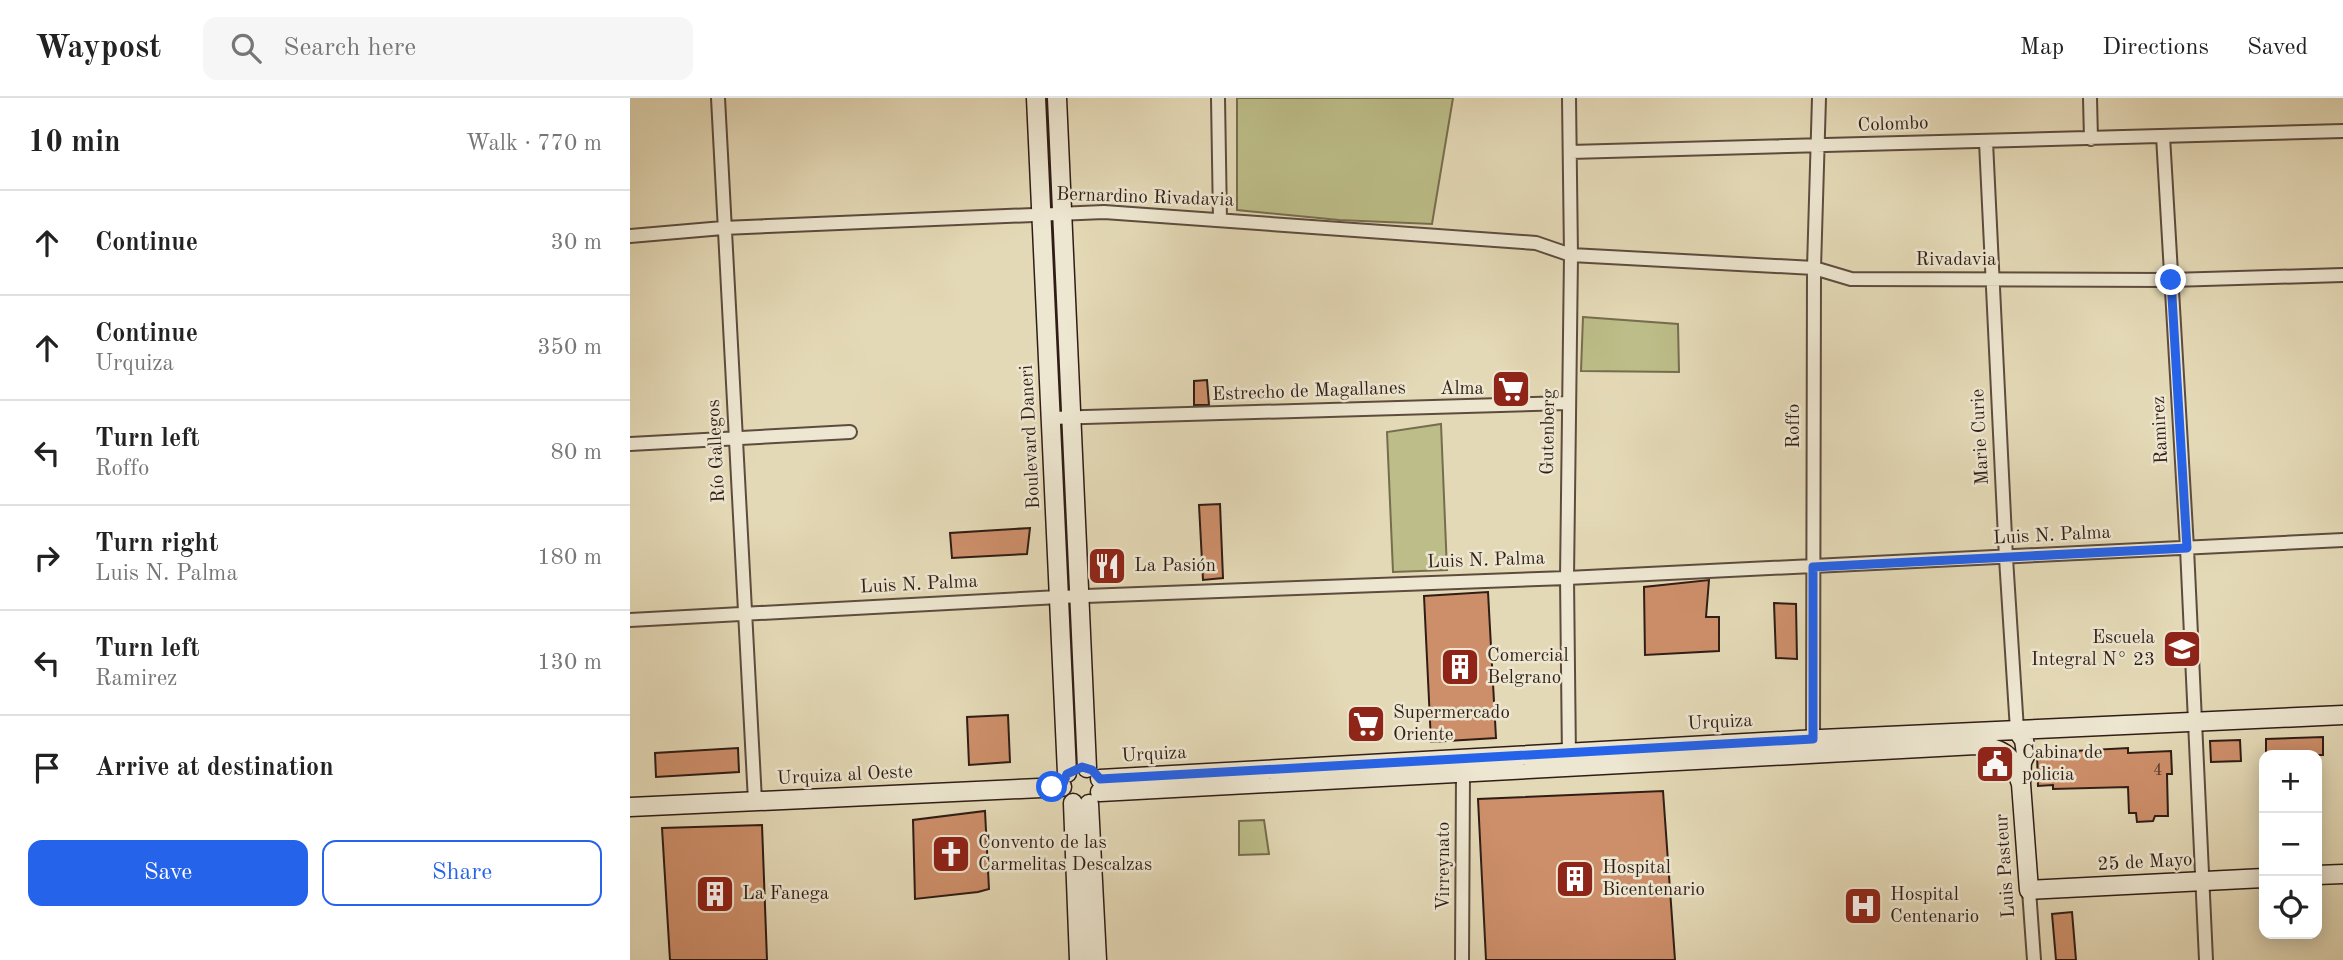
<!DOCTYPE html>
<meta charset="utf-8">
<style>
body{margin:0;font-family:"Old Standard TT",serif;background:#f6f6f6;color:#222}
.controls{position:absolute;right:21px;bottom:21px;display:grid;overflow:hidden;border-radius:14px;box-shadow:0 4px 18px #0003}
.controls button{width:63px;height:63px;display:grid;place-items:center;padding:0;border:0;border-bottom:2px solid #e0e0e0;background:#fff;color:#222;font:35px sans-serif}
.stop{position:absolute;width:21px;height:21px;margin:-16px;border:5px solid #2563eb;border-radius:50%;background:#fff}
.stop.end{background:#2563eb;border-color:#fff;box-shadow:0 2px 7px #0008}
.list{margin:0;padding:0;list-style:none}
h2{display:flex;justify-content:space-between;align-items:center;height:91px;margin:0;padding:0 28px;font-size:30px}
h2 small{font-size:23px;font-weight:400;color:#767676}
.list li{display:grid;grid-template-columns:46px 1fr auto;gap:21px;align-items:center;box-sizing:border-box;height:105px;padding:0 28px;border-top:2px solid #e0e0e0}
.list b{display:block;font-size:26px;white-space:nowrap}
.list p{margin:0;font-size:23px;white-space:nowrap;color:#767676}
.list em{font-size:23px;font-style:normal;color:#767676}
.actions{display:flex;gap:14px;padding:21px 28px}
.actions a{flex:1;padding:16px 0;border:2px solid #2563eb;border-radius:14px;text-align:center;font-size:24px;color:#2563eb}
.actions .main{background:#2563eb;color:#fff}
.icon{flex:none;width:38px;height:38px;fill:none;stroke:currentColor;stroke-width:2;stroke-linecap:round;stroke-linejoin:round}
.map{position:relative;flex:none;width:1713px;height:862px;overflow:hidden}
header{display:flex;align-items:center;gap:42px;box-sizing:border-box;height:98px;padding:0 35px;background:#fff;border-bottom:2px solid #e0e0e0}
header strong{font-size:33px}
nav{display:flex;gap:38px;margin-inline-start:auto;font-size:24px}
.search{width:490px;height:63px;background:#f6f6f6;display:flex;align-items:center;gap:18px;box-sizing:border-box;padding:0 24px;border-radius:14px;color:#767676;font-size:26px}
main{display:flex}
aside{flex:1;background:#fff}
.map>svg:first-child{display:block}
</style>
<header>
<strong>Waypost</strong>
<div class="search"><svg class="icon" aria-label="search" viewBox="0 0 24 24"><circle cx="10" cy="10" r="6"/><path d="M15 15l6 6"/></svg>Search here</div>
<nav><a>Map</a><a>Directions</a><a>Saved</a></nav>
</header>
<main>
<aside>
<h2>10 min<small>Walk · 770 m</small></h2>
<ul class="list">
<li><svg class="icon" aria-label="ahead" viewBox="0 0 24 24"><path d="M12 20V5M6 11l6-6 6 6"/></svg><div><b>Continue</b></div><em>30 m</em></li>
<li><svg class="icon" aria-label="ahead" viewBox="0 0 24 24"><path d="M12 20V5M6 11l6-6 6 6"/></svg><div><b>Continue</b><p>Urquiza</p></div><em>350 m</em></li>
<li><svg class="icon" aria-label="left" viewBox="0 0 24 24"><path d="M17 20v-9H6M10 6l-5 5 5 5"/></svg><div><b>Turn left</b><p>Roffo</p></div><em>80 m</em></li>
<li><svg class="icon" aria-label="right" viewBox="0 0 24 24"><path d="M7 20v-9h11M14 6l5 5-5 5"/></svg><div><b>Turn right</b><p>Luis N. Palma</p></div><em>180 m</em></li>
<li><svg class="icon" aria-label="left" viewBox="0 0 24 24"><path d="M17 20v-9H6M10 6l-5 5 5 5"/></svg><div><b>Turn left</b><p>Ramirez</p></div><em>130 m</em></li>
<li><svg class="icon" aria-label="arrive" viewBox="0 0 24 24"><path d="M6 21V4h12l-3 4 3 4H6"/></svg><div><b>Arrive at destination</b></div></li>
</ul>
<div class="actions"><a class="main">Save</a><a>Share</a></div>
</aside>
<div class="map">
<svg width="1713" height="862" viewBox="0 0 1713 862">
<rect width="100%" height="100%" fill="#e4d9b6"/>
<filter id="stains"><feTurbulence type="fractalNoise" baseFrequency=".00286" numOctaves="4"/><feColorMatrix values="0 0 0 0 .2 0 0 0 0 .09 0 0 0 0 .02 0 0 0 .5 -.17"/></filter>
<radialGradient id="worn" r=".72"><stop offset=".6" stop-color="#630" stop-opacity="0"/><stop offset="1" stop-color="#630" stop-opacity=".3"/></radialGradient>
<path fill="#bcbd88" stroke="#766d4f" stroke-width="2" d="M607,0H823L802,126L709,122L607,112Z
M953,219L1048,226L1049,274L951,273Z
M811,326L817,472L763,474L757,334Z
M634,722L639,756L609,757V723Z"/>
<path fill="#cd8f6a" stroke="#301d16" stroke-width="2" d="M577,282L579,307H564V283Z
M590,406L593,480L573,482L569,407Z
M400,430L397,456L322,460L320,435Z
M1079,482L1076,519H1089V553L1015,557L1014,489Z
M858,494L866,640L801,644L794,498Z
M1144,505L1166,506L1167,561L1146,560Z
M378,617L380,664L339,667L337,619Z
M1693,639V657H1636V641Z
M1610,642L1611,663L1581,664L1580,643Z
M108,650L109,674L26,679L25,655Z
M1498,650V655L1541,653L1542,676H1537L1538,718H1525L1523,723L1507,724L1506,715H1499L1498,689L1423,691V687L1408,688L1407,655Z
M1033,693L1045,862H856L848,701Z
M355,713L359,791L348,794L285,801L283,722Z
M132,727L137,862H40L32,730Z
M1442,814L1446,862H1426L1422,816Z"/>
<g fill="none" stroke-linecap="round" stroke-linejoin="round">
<g stroke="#5d4c3e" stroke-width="16">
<path id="street" d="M88,0L125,703
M588,0L590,122
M1460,0L1461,41
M1533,38L1557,450L1576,862
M1356,44L1376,460L1387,632
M940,54L1713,33
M0,138L93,130L474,114L906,145L941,157L1184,170L1221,181L1541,182L1713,177
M421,320L938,305
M0,346L220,334
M0,522L429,499L937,480L1713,442
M1183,649L1184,170L1189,0
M939,661L937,480L941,157L939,0
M1399,792L1404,862
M832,862L833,675"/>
</g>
<g stroke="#301d16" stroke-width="21">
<path id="secondary" d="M406,0L437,675
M427,0L457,670
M1387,632L1394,642L1396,656L1392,664L1391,686L1399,792L1634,780
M470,681L1169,642L1713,617
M470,694L1346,647C1377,652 1381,656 1391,686
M443,705L449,862
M459,706L467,862
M0,709L432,689
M1687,777L1713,776"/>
</g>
<use href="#street" stroke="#ede6d0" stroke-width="12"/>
<use href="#secondary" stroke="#ede6d0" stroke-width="18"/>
</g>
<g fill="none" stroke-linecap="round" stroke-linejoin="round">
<path stroke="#2563eb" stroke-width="9" d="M422,689L432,688L437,676L452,669L462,672L470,681L1183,641V469L1557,450L1541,182"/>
</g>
<defs>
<g id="supermarket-square" transform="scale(2.0125)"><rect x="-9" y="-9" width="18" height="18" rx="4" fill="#8f2418" stroke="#ede6d0"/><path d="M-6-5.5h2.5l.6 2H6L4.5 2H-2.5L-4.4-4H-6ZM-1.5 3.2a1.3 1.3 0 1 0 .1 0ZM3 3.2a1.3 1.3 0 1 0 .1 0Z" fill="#fff"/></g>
<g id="restaurant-square" transform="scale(2.0125)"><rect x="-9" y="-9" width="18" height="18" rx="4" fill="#8f2418" stroke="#ede6d0"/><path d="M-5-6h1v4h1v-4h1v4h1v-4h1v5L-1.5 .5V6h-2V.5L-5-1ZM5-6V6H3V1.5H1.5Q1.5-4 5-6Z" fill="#fff"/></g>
<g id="school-square" transform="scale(2.0125)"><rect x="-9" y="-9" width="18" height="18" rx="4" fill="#8f2418" stroke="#ede6d0"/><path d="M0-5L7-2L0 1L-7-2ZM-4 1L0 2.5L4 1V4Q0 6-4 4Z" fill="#fff"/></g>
<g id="building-square" transform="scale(2.0125)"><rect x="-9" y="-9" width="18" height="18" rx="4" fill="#8f2418" stroke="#ede6d0"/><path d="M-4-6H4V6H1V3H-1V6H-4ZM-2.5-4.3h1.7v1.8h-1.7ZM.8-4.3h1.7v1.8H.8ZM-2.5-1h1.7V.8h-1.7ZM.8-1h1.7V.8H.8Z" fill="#fff"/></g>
<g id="civic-square" transform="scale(2.0125)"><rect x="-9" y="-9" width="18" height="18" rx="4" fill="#8f2418" stroke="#ede6d0"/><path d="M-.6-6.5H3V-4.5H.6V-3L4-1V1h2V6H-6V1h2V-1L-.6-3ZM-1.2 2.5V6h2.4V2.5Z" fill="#fff"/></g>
<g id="church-square" transform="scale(2.0125)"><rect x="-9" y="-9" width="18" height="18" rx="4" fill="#8f2418" stroke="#ede6d0"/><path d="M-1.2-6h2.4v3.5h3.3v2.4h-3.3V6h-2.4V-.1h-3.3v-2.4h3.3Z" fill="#fff"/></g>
<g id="hospital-square" transform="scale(2.0125)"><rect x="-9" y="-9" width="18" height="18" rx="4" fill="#8f2418" stroke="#ede6d0"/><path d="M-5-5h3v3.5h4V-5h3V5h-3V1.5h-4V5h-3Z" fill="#fff"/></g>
</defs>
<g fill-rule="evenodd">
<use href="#supermarket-square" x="881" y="291"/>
<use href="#restaurant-square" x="477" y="468"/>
<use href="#school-square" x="1552" y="551"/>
<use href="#building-square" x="830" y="569"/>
<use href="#supermarket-square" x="736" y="626"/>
<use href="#civic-square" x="1365" y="666"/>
<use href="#church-square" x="321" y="756"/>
<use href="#building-square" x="945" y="781"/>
<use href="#building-square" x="85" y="796"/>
<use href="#hospital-square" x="1233" y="808"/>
</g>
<g text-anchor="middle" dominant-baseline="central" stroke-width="5" stroke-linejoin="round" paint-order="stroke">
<g font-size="16" fill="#573a2b">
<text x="1528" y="673">4</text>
</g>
<g font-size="19" fill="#301d16" stroke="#ede6d0">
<text transform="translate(1263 27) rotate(-2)">Colombo</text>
<text transform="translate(515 100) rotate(2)">Bernardino Rivadavia</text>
<text x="1326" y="162">Rivadavia</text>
<text transform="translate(679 294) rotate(-2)">Estrecho de Magallanes</text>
<text transform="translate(1164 328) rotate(-90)">Roffo</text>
<text transform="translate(1531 332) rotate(-93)">Ramirez</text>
<text transform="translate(919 334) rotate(-89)">Gutenberg</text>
<text transform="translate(401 339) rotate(-93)">Boulevard Daneri</text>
<text transform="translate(1351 339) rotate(-93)">Marie Curie</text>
<text transform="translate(87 353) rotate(-93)">Río Gallegos</text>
<text transform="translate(1422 438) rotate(-3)">Luis N. Palma</text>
<text transform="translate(856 463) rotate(-2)">Luis N. Palma</text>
<text transform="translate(289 487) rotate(-3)">Luis N. Palma</text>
<text transform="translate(1090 625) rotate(-3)">Urquiza</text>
<text transform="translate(524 657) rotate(-3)">Urquiza</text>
<text transform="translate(215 678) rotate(-3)">Urquiza al Oeste</text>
<text transform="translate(1515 765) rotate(-3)">25 de Mayo</text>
<text transform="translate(814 768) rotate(-90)">Virreynato</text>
<text transform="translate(1376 768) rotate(-94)">Luis Pasteur</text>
</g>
<g font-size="19" fill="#301d16" stroke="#ede6d0" text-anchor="start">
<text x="854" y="291" text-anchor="end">Alma</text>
<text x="504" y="468">La Pasión</text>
<text x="1525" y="540" text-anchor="end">Escuela<tspan x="1525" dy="22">Integral N° 23</tspan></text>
<text x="857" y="558">Comercial<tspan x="857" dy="22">Belgrano</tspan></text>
<text x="763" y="615">Supermercado<tspan x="763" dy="22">Oriente</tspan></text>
<text x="1392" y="655">Cabina de<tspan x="1392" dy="22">policia</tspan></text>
<text x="348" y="745">Convento de las<tspan x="348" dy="22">Carmelitas Descalzas</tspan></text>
<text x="972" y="770">Hospital<tspan x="972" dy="22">Bicentenario</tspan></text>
<text x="112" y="796">La Fanega</text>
<text x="1260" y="797">Hospital<tspan x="1260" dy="22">Centenario</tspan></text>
</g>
</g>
<rect width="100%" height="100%" filter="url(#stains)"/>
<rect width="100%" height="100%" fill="url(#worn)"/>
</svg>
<div class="controls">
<button>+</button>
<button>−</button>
<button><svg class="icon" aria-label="locate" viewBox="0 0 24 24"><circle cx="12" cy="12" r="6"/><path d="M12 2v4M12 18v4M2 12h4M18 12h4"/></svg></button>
</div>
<div class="stop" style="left:422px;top:689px"></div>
<div class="stop end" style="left:1541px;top:182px"></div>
</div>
</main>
